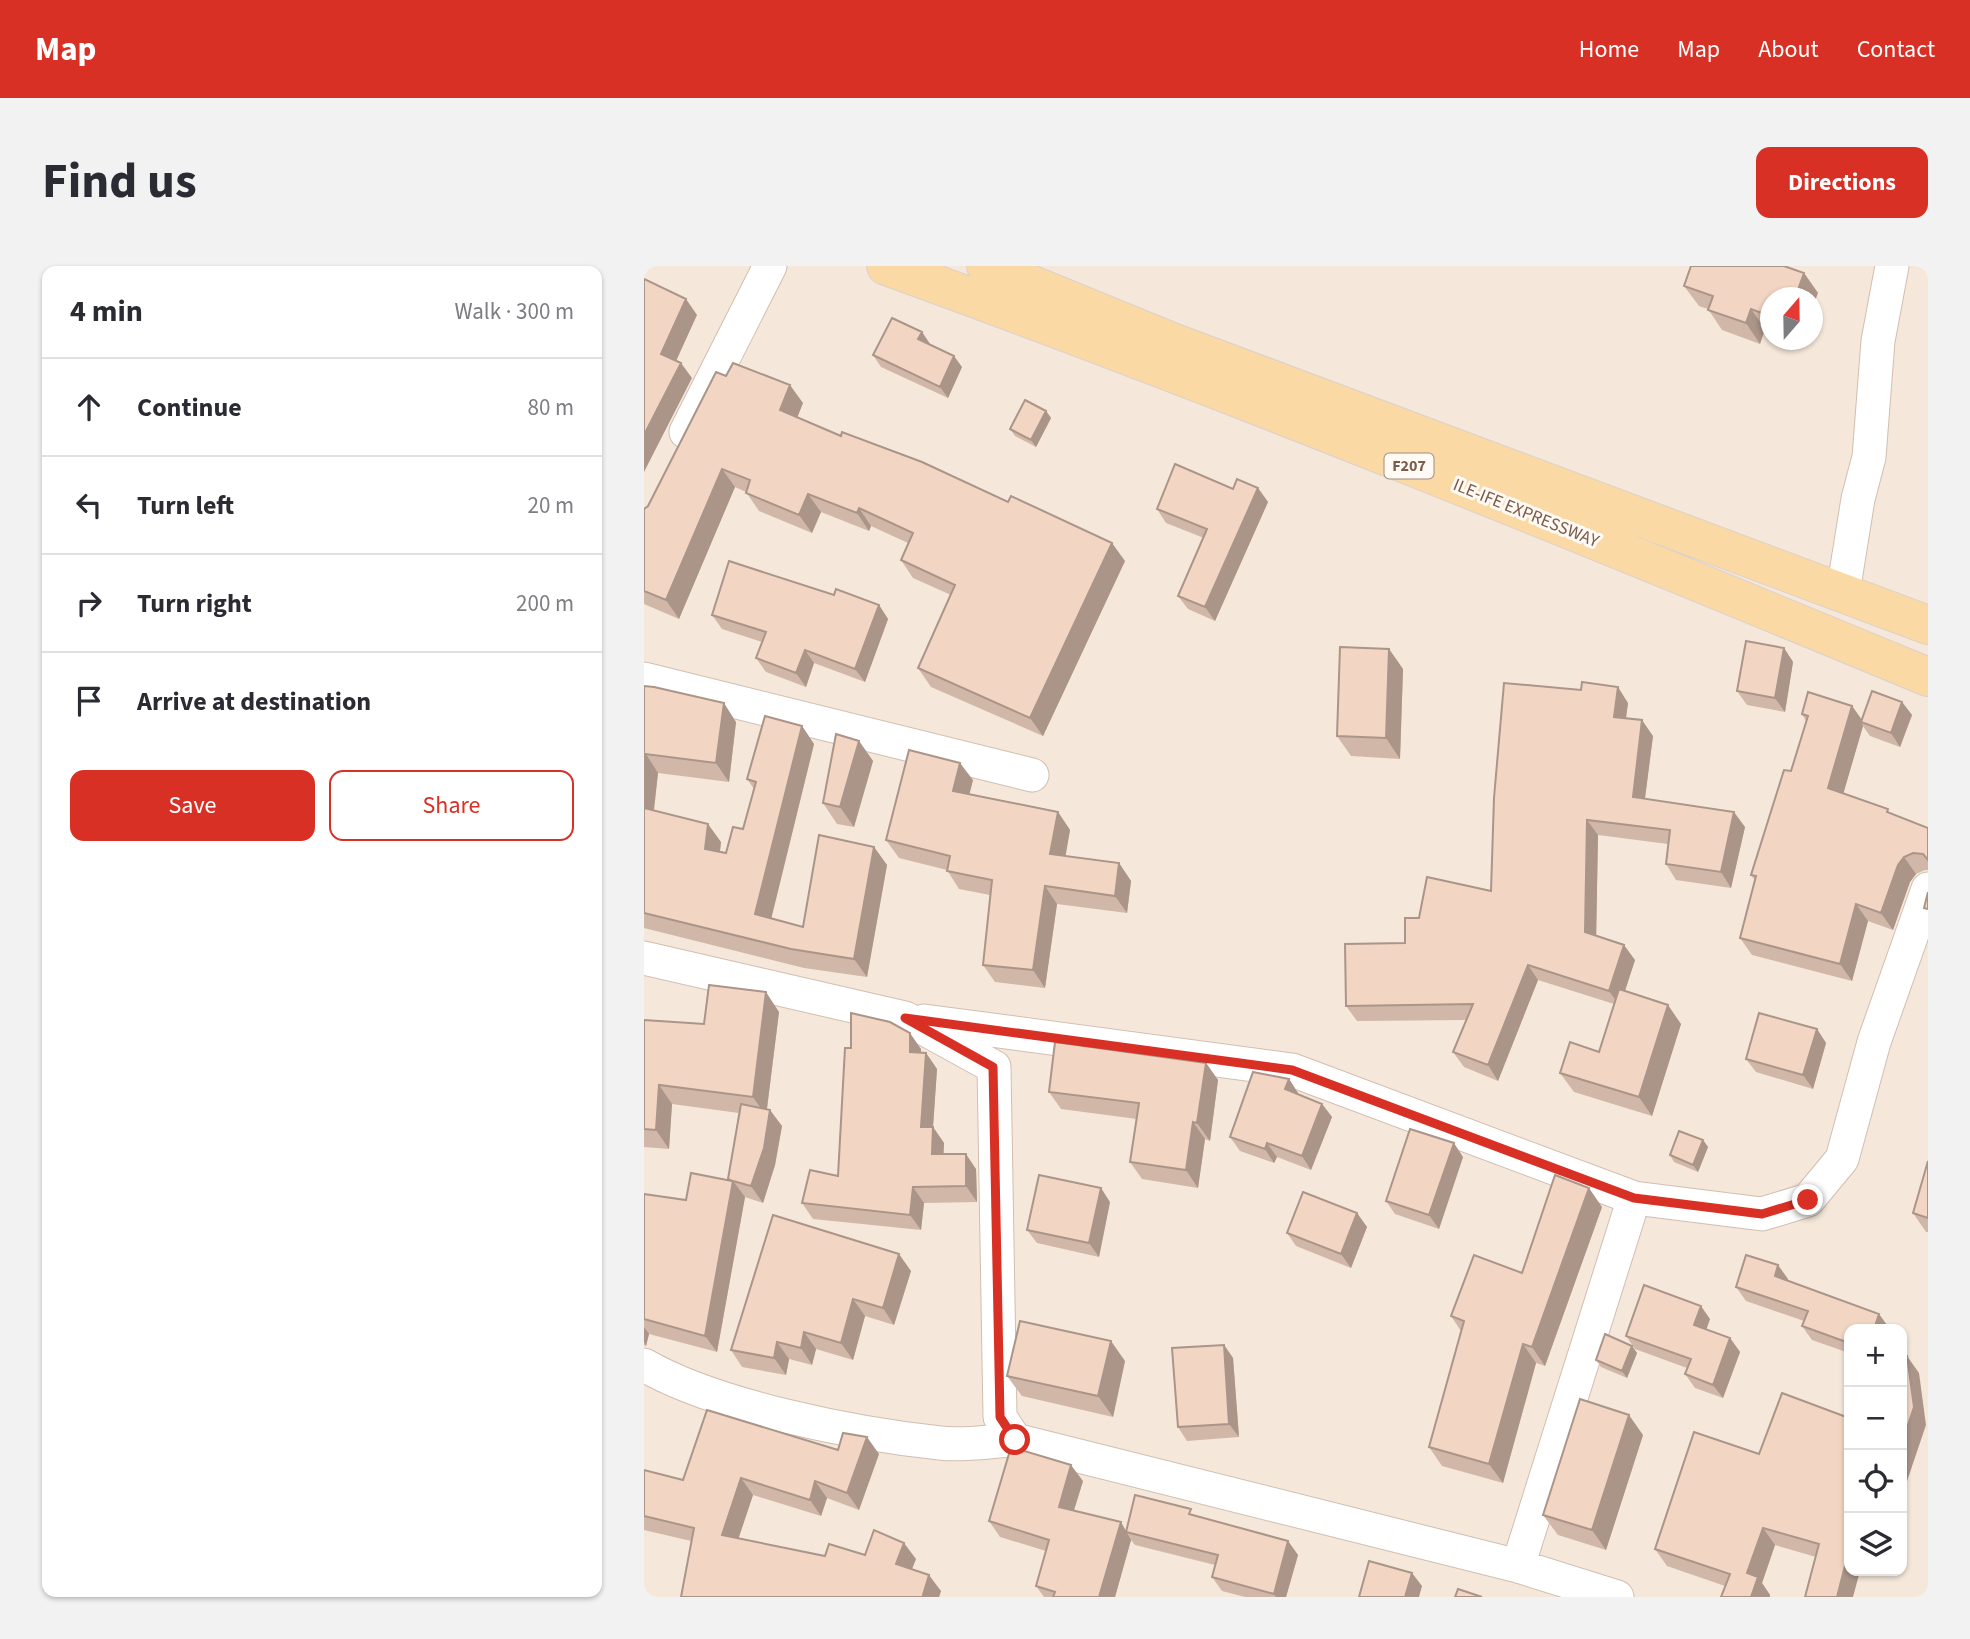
<!DOCTYPE html>
<meta charset="utf-8">
<style>
body{margin:0;font-family:"Source Sans 3",sans-serif;background:#f2f2f3;color:#2b2b33}
.controls{position:absolute;right:21px;bottom:21px;display:grid;overflow:hidden;border-radius:14px;box-shadow:0 2px 5px #0004}
.controls button{width:63px;height:63px;display:grid;place-items:center;padding:0;border:0;border-bottom:2px solid #e1e1e2;background:#fff;color:#2b2b33;font:35px sans-serif}
.compass{position:absolute;left:1116px;top:21px;width:63px;height:63px;border-radius:50%;background:#fff;box-shadow:0 2px 5px #0004;rotate:20deg}
.stop{position:absolute;width:21px;height:21px;margin:-16px;border:5px solid #d93025;border-radius:50%;background:#fff}
.stop.end{background:#d93025;border-color:#fff;box-shadow:0 2px 7px #0008}
.list{margin:0;padding:0;list-style:none}
h2{display:flex;justify-content:space-between;align-items:center;height:91px;margin:0;padding:0 28px;font-size:30px}
h2 small{font-size:23px;font-weight:400;color:#7c7c81}
.list li{display:grid;grid-template-columns:46px 1fr auto;gap:21px;align-items:center;box-sizing:border-box;height:98px;padding:0 28px;border-top:2px solid #e1e1e2}
.list b{display:block;font-size:26px;white-space:nowrap}
.list em{font-size:23px;font-style:normal;color:#7c7c81}
.actions{display:flex;gap:14px;padding:21px 28px}
.actions a{flex:1;padding:16px 0;border:2px solid #d93025;border-radius:14px;text-align:center;font-size:24px;color:#d93025}
.actions .main{background:#d93025;color:#fff}
.icon{flex:none;width:38px;height:38px;fill:none;stroke:currentColor;stroke-width:2;stroke-linecap:round;stroke-linejoin:round}
.map{position:relative;flex:none;width:1284px;height:1331px;overflow:hidden;border-radius:14px}
header{display:flex;align-items:center;gap:42px;box-sizing:border-box;height:98px;padding:0 35px;background:#d93025;color:#fff}
header strong{font-size:33px}
nav{display:flex;gap:38px;margin-inline-start:auto;font-size:24px}
.intro{display:flex;align-items:center;justify-content:space-between;box-sizing:border-box;height:168px;padding:0 42px}
h1{margin:0;font-size:49px}
.button{padding:18px 32px;border-radius:14px;background:#d93025;color:#fff;font-size:24px;font-weight:700}
main{display:flex;gap:42px;padding:0 42px}
aside{flex:1;background:#fff;border-radius:14px;box-shadow:0 2px 5px #0004}
.map>svg:first-child{display:block}
</style>
<header>
<strong>Map</strong>
<nav><a>Home</a><a>Map</a><a>About</a><a>Contact</a></nav>
</header>
<div class="intro"><h1>Find us</h1><a class="button">Directions</a></div>
<main>
<aside>
<h2>4 min<small>Walk · 300 m</small></h2>
<ul class="list">
<li><svg class="icon" aria-label="ahead" viewBox="0 0 24 24"><path d="M12 20V5M6 11l6-6 6 6"/></svg><div><b>Continue</b></div><em>80 m</em></li>
<li><svg class="icon" aria-label="left" viewBox="0 0 24 24"><path d="M17 20v-9H6M10 6l-5 5 5 5"/></svg><div><b>Turn left</b></div><em>20 m</em></li>
<li><svg class="icon" aria-label="right" viewBox="0 0 24 24"><path d="M7 20v-9h11M14 6l5 5-5 5"/></svg><div><b>Turn right</b></div><em>200 m</em></li>
<li><svg class="icon" aria-label="arrive" viewBox="0 0 24 24"><path d="M6 21V4h12l-3 4 3 4H6"/></svg><div><b>Arrive at destination</b></div></li>
</ul>
<div class="actions"><a class="main">Save</a><a>Share</a></div>
</aside>
<div class="map">
<svg width="1284" height="1331" viewBox="0 0 1284 1331">
<rect width="100%" height="100%" fill="#fdf6ec"/>
<path fill="#f5e8da" fill-rule="evenodd" d="M0,0H1284V1331H0ZM1126,32H1168V74H1126ZM1205,1063H1258V1305H1205Z"/>
<g fill="none" stroke-linecap="round" stroke-linejoin="round">
<g stroke="#d1beb0" stroke-width="35">
<path id="street" d="M42,166L126,0
M1199,326L1214,233L1225,191L1234,75L1248,0
M0,413L388,509
M0,692L261,752L350,801L356,1151L371,1174L874,1300L973,1331
M280,755L648,804L990,932
M0,1099C73,1141 211,1168 296,1177C320,1180 347,1175 371,1174
M874,1300L990,932L1118,948L1164,934L1198,893L1230,776L1284,623"/>
</g>
<g stroke="#dad1cd" stroke-width="40">
<path id="primary" d="M242,0C593,127 939,268 1284,411
M342,0L528,76L1284,359"/>
</g>
<use href="#street" stroke="#fff" stroke-width="33"/>
<use href="#primary" stroke="#fbd9a5" stroke-width="38"/>
</g>
<path fill="#d1b7a8" d="M1160,7L1174,27L1126,32V65L1121,63L1116,78L1078,64L1064,43L1055,40L1040,20Z
M278,66L286,78L318,101L304,132L237,101L229,89Z
M82,110L159,137L153,151L481,295L399,470L287,421L274,402L307,329L269,312L257,294L264,277L227,260L225,265L177,246L168,267L115,245L102,226L91,221L35,353L0,338V243L4,240Z
M402,145L407,152L392,181L371,170L366,163Z
M614,222L624,236L571,355L544,343L534,330L560,272L522,257L513,243L589,223Z
M190,329L235,339L244,353L221,416L170,397L162,421L122,406L112,392L118,376L78,363L68,349Z
M1140,382L1149,396L1141,446L1103,439L1093,425Z
M745,383L759,403L756,493L707,490L693,470Z
M0,420L92,456L85,516L14,507L10,545L77,576L76,586L82,587L99,563L110,523L103,513L158,460L170,478L127,652L159,661L230,581L243,599L223,711L160,702L0,662Z
M1258,436L1268,449L1256,481L1226,470L1219,460L1199,528L1284,562V604H1281L1272,608L1266,616L1249,664L1224,655L1208,715L1108,689L1096,672L1111,614L1107,609L1147,505L1162,455L1158,448L1208,440L1218,454Z
M984,437L982,452L1009,470L1001,533L1101,561L1087,622L1032,614L1022,598L1024,578L954,569L952,670L991,694L981,725L1037,758L1008,850L930,826L916,807L955,786L970,738L894,714L854,815L820,801L809,786L822,754L713,755L702,740L761,677L775,652L847,625Z
M215,475L229,495L210,561L193,558L179,537Z
M329,514L325,528L414,546L426,564L421,590L475,597L487,615L483,647L413,638L401,722L351,716L339,699L346,629L315,623L303,604L255,592L242,574Z
M135,746L123,843L138,860L131,899L119,937L101,931L73,1086L5,1068L2,1080L0,1079V928L42,934L84,914L95,847L28,838L25,883L0,881V754L60,758Z
M1173,763L1182,777L1169,823L1112,806L1102,793Z
M207,782L277,783V787H282L293,803L289,861L300,877L299,888L332,903L333,936L280,937L277,964L169,953L158,937L194,910Z
M562,797L574,814L566,875L561,873L554,922L498,913L486,896L493,853L417,843L405,826Z
M645,813L654,827V828L678,838L688,851L667,904L633,891L630,897L596,885L586,871Z
M1059,874L1064,881L1054,906L1030,896L1026,889Z
M819,891L795,963L751,948L742,935Z
M1284,895V966H1282L1269,947Z
M466,936L455,991L393,977L383,964Z
M958,941L901,1100L892,1097L859,1217L798,1200L785,1181L817,1065L807,1050L878,1007Z
M713,947L723,961L707,1002L652,980L643,967Z
M267,1005L250,1059L221,1050L209,1094L172,1083L168,1099L145,1093L142,1109L98,1101L87,1084Z
M1144,1013L1143,1015L1235,1048L1245,1062L1244,1063H1205V1087L1168,1074L1158,1060L1160,1055L1102,1035L1092,1021Z
M1066,1053L1062,1064L1086,1072L1096,1086L1079,1132L1051,1122L1041,1108L1043,1102L991,1083L982,1070Z
M580,1079L589,1092L595,1171L543,1175L534,1161Z
M988,1080L993,1087L983,1112L957,1101L952,1094Z
M481,1095L469,1151L378,1130L363,1110Z
M1205,1152L1172,1291L1131,1279L1118,1317L1126,1329L1081,1320L1023,1300L1011,1283L1115,1188Z
M999,1169L962,1284L914,1269L899,1249Z
M194,1184L235,1188L215,1244L183,1232L177,1250L109,1229L94,1273L181,1290L221,1289L272,1293L268,1303L297,1325L295,1331H37L47,1275L0,1264V1204L39,1214Z
M439,1215L430,1244L482,1264L552,1250L644,1275L654,1289L642,1331H601L578,1325L568,1311L571,1299L491,1279L487,1274L471,1331H400L392,1320L402,1285L356,1271L345,1255Z"/>
<path fill="#aa9588" d="M1160,7L1174,27L1168,43V32H1151Z
M42,33L53,49L28,104L17,88Z
M1107,43L1121,63L1116,78L1102,57Z
M278,66L286,78L274,73Z
M310,90L318,101L304,132L296,121Z
M37,97L48,112L0,206V169Z
M146,119L159,137L149,162L136,144Z
M402,145L407,152L392,181L387,174Z
M78,203L91,221L35,353L22,334Z
M614,222L624,236L571,355L561,341Z
M164,228L177,246L168,267L155,249Z
M215,242L227,260L225,265L213,247Z
M468,277L481,295L399,470L386,452Z
M235,339L244,353L221,416L211,403Z
M1140,382L1149,396L1141,446L1131,432Z
M745,383L759,403L756,493L742,472Z
M161,384L170,397L162,421L152,407Z
M974,421L984,437L980,466L970,451Z
M1258,436L1268,449L1256,481L1247,467Z
M80,437L92,456L85,516L72,497Z
M1208,440L1220,457L1217,456L1219,460L1196,539L1184,522Z
M998,454L1009,470L999,547L989,531Z
M158,460L170,478L124,666L111,648Z
M215,475L229,495L210,561L196,541Z
M2,488L14,507L8,559L0,548V502Z
M316,497L329,514L322,542L309,525Z
M414,546L426,564L419,605L406,588Z
M1090,546L1101,561L1087,622L1077,606Z
M943,554L954,569L952,681L941,666Z
M64,558L77,576L74,601L61,583Z
M230,581L243,599L223,711L210,693Z
M1260,591L1272,608L1266,616L1249,664L1237,647L1254,599Z
M475,597L487,615L483,647L471,630Z
M401,620L413,638L401,722L389,704Z
M1212,638L1224,655L1208,715L1196,698Z
M980,679L991,694L976,740L965,725Z
M884,699L894,714L854,815L844,799Z
M122,726L135,746L122,850L109,831Z
M1024,739L1037,758L1008,850L995,831Z
M1173,763L1182,777L1169,823L1159,809Z
M266,767L277,783L276,802L266,786Z
M282,787L293,803L289,861L300,877L299,903L288,888L277,861Z
M562,797L574,814L566,875L553,857Z
M645,813L654,827L651,837L641,823Z
M15,819L28,838L25,883L12,864Z
M678,838L688,851L667,904L658,890Z
M126,844L138,860L131,899L119,937L107,920Z
M549,856L561,873L554,922L542,904Z
M1059,874L1064,881L1054,906L1049,899Z
M623,877L633,891L630,897L621,883Z
M810,877L819,891L795,963L785,949Z
M322,888L332,903L333,936L322,920Z
M89,915L101,931L73,1086L61,1070Z
M269,921L280,937L277,964L266,949Z
M457,922L466,936L455,991L445,977Z
M945,922L958,941L901,1100L888,1081Z
M713,947L723,961L707,1002L697,988Z
M255,988L267,1005L250,1059L239,1042Z
M1134,999L1144,1013L1140,1024L1131,1010Z
M209,1033L221,1050L209,1094L197,1077Z
M1057,1040L1066,1053L1059,1073L1050,1059Z
M1235,1048L1245,1062L1244,1063H1230Z
M0,1061L5,1068L2,1080L0,1076Z
M160,1066L172,1083L168,1099L157,1082Z
M1086,1072L1096,1086L1079,1132L1069,1119Z
M467,1075L481,1095L469,1151L454,1130Z
M133,1076L145,1093L142,1109L130,1092Z
M879,1078L892,1097L859,1217L845,1198Z
M580,1079L589,1092L595,1171L585,1158Z
M988,1080L993,1087L983,1112L978,1105Z
M1263,1090L1275,1107L1282,1159L1258,1230V1177Z
M985,1149L999,1169L962,1284L948,1264Z
M223,1171L235,1188L215,1244L203,1227Z
M427,1199L439,1215L426,1257L415,1241Z
M97,1212L109,1229L90,1286L78,1269Z
M171,1215L183,1232L177,1250L166,1234Z
M477,1256L487,1274L471,1331H455Z
M1119,1262L1131,1279L1118,1317L1126,1329V1331H1107L1103,1307Z
M644,1275L654,1289L642,1331H632L630,1328Z
M260,1277L272,1293L263,1315L252,1298Z
M1205,1284V1305H1216L1209,1331H1193Z
M768,1307L778,1320L775,1331H761Z
M285,1309L297,1325L295,1331H280L279,1329Z"/>
<path fill="#f3d5c3" stroke="#aa9588" stroke-width="2" d="M1047,0H1140L1160,7L1151,32H1126V50L1107,43L1102,57L1064,44L1069,30L1040,20Z
M0,13L42,33L17,88L37,97L0,169Z
M248,52L278,66L274,73L310,90L296,121L229,89Z
M89,97L146,119L136,144L197,170L198,166L278,196L364,236L367,230L468,277L386,452L274,402L311,319L257,294L269,267L215,242L213,247L164,228L155,249L102,227L106,214L78,203L22,334L0,325V243L4,240L72,106L82,110Z
M381,134L402,145L387,174L366,163Z
M531,198L589,223L593,213L614,222L561,341L534,330L563,263L513,243Z
M85,295L190,329L192,323L235,339L211,403L161,384L152,407L112,392L122,366L68,349Z
M1102,375L1140,382L1131,432L1093,425Z
M696,381L745,383L742,472L693,470Z
M938,416L974,421L970,451L998,454L989,531L1090,546L1077,606L1022,598L1026,564L943,554L941,666L980,679L965,725L884,699L844,799L809,786L829,738L702,740L701,678L761,677V652H775L783,611L847,625L850,532L860,417L937,424Z
M0,420L10,421L80,437L72,497L2,488L0,502Z
M1228,425L1258,436L1247,467L1217,456Z
M1164,426L1208,440L1184,522L1244,543L1243,546L1284,562V594L1279,588L1269,587L1260,591L1254,599L1237,647L1212,638L1196,698L1096,672L1112,610L1107,609L1140,504L1147,505L1164,450L1158,448Z
M121,450L158,460L111,648L159,661L175,569L230,581L210,693L147,683L0,647V542L64,558L61,583L82,587L89,561L99,563L112,516L103,513Z
M192,468L215,475L196,541L179,537Z
M265,484L316,497L309,525L414,546L406,588L475,597L471,630L401,620L389,704L339,699L348,614L303,605L306,590L242,574Z
M1284,626V643L1280,642Z
M65,719L122,726L109,831L15,819L12,864L0,863V754L60,758Z
M975,723L1024,739L995,831L916,807L926,776L955,786Z
M207,747L246,756L266,767V786L282,787L277,861H289L288,888H322V920L269,921L266,949L158,937L166,904L194,910L201,782H207Z
M1115,747L1173,763L1159,809L1102,793Z
M411,776L562,797L553,857L549,856L542,904L486,896L495,837L405,826Z
M609,806L645,813L641,823L678,838L658,890L623,877L621,883L586,871Z
M97,838L126,844L120,882L107,920L89,915L61,1070L0,1053V928L42,934L47,907L88,915L84,913Z
M766,863L810,877L785,949L742,935Z
M1035,865L1059,874L1049,899L1026,889Z
M1284,895V952L1269,947Z
M395,909L457,922L445,977L383,964Z
M911,909L945,922L888,1081L879,1078L845,1198L785,1181L820,1055L807,1050L830,989L878,1007Z
M659,926L713,947L697,988L643,967Z
M129,949L255,988L239,1042L209,1033L197,1077L160,1066L157,1082L133,1076L130,1092L87,1084Z
M1102,989L1134,999L1131,1010L1235,1048L1230,1063H1205V1077L1158,1060L1164,1045L1092,1021Z
M1000,1019L1057,1040L1050,1059L1086,1072L1069,1119L1041,1108L1047,1093L982,1070Z
M376,1055L467,1075L454,1130L363,1110Z
M961,1068L988,1080L978,1105L952,1094Z
M580,1079L585,1158L534,1161L528,1082Z
M1258,1090H1263L1270,1141L1258,1177Z
M1138,1127L1205,1152V1284L1193,1331H1161L1175,1278L1119,1262L1103,1307L1114,1311L1107,1331H1077L1086,1308L1011,1283L1050,1166L1115,1188Z
M936,1133L985,1149L948,1264L899,1249Z
M63,1144L194,1184L199,1167L223,1171L203,1227L171,1215L166,1234L97,1212L78,1269L181,1290L185,1278L221,1289L230,1264L260,1277L252,1298L285,1309L279,1329L286,1331H37L50,1262L0,1250V1204L39,1214Z
M367,1181L427,1199L415,1241L477,1256L455,1331H409L411,1326L392,1320L405,1274L345,1255Z
M491,1229L547,1243L545,1248L644,1275L630,1328L568,1311L574,1289L482,1266Z
M725,1295L768,1307L761,1331H715Z
M814,1323L838,1331H811Z"/>
<g fill="none" stroke-linecap="round" stroke-linejoin="round">
<path stroke="#d93025" stroke-width="9" d="M371,1174L356,1151L349,801L261,752L648,804L990,932L1118,948L1164,934"/>
</g>
<g text-anchor="middle" dominant-baseline="central" stroke-width="6" stroke-linejoin="round" paint-order="stroke">
<rect fill="#fffaf3" stroke="#a28b7f" stroke-width="2" x="740.5" y="187.5" width="49" height="25" rx="5"/>
<g font-size="16" font-weight="bold" fill="#7a5c4d">
<text x="765" y="200">F207</text>
</g>
<g font-size="18" fill="#7a5c4d" stroke="#fffaf3">
<text transform="translate(882 247) rotate(22)">ILE-IFE EXPRESSWAY</text>
</g>
</g>
</svg>
<div class="controls">
<button>+</button>
<button>−</button>
<button><svg class="icon" aria-label="locate" viewBox="0 0 24 24"><circle cx="12" cy="12" r="6"/><path d="M12 2v4M12 18v4M2 12h4M18 12h4"/></svg></button>
<button><svg class="icon" aria-label="layers" viewBox="0 0 24 24"><path d="M12 4l9 5-9 5-9-5zM3 14l9 5 9-5"/></svg></button>
</div>
<svg class="compass" viewBox="-18 -18 36 36"><path d="M0-13l5 13h-10z" fill="#e53935"/><path d="M0 13l5-13h-10z" fill="#7c7c81"/></svg>
<div class="stop" style="left:371px;top:1174px"></div>
<div class="stop end" style="left:1164px;top:934px"></div>
</div>
</main>
